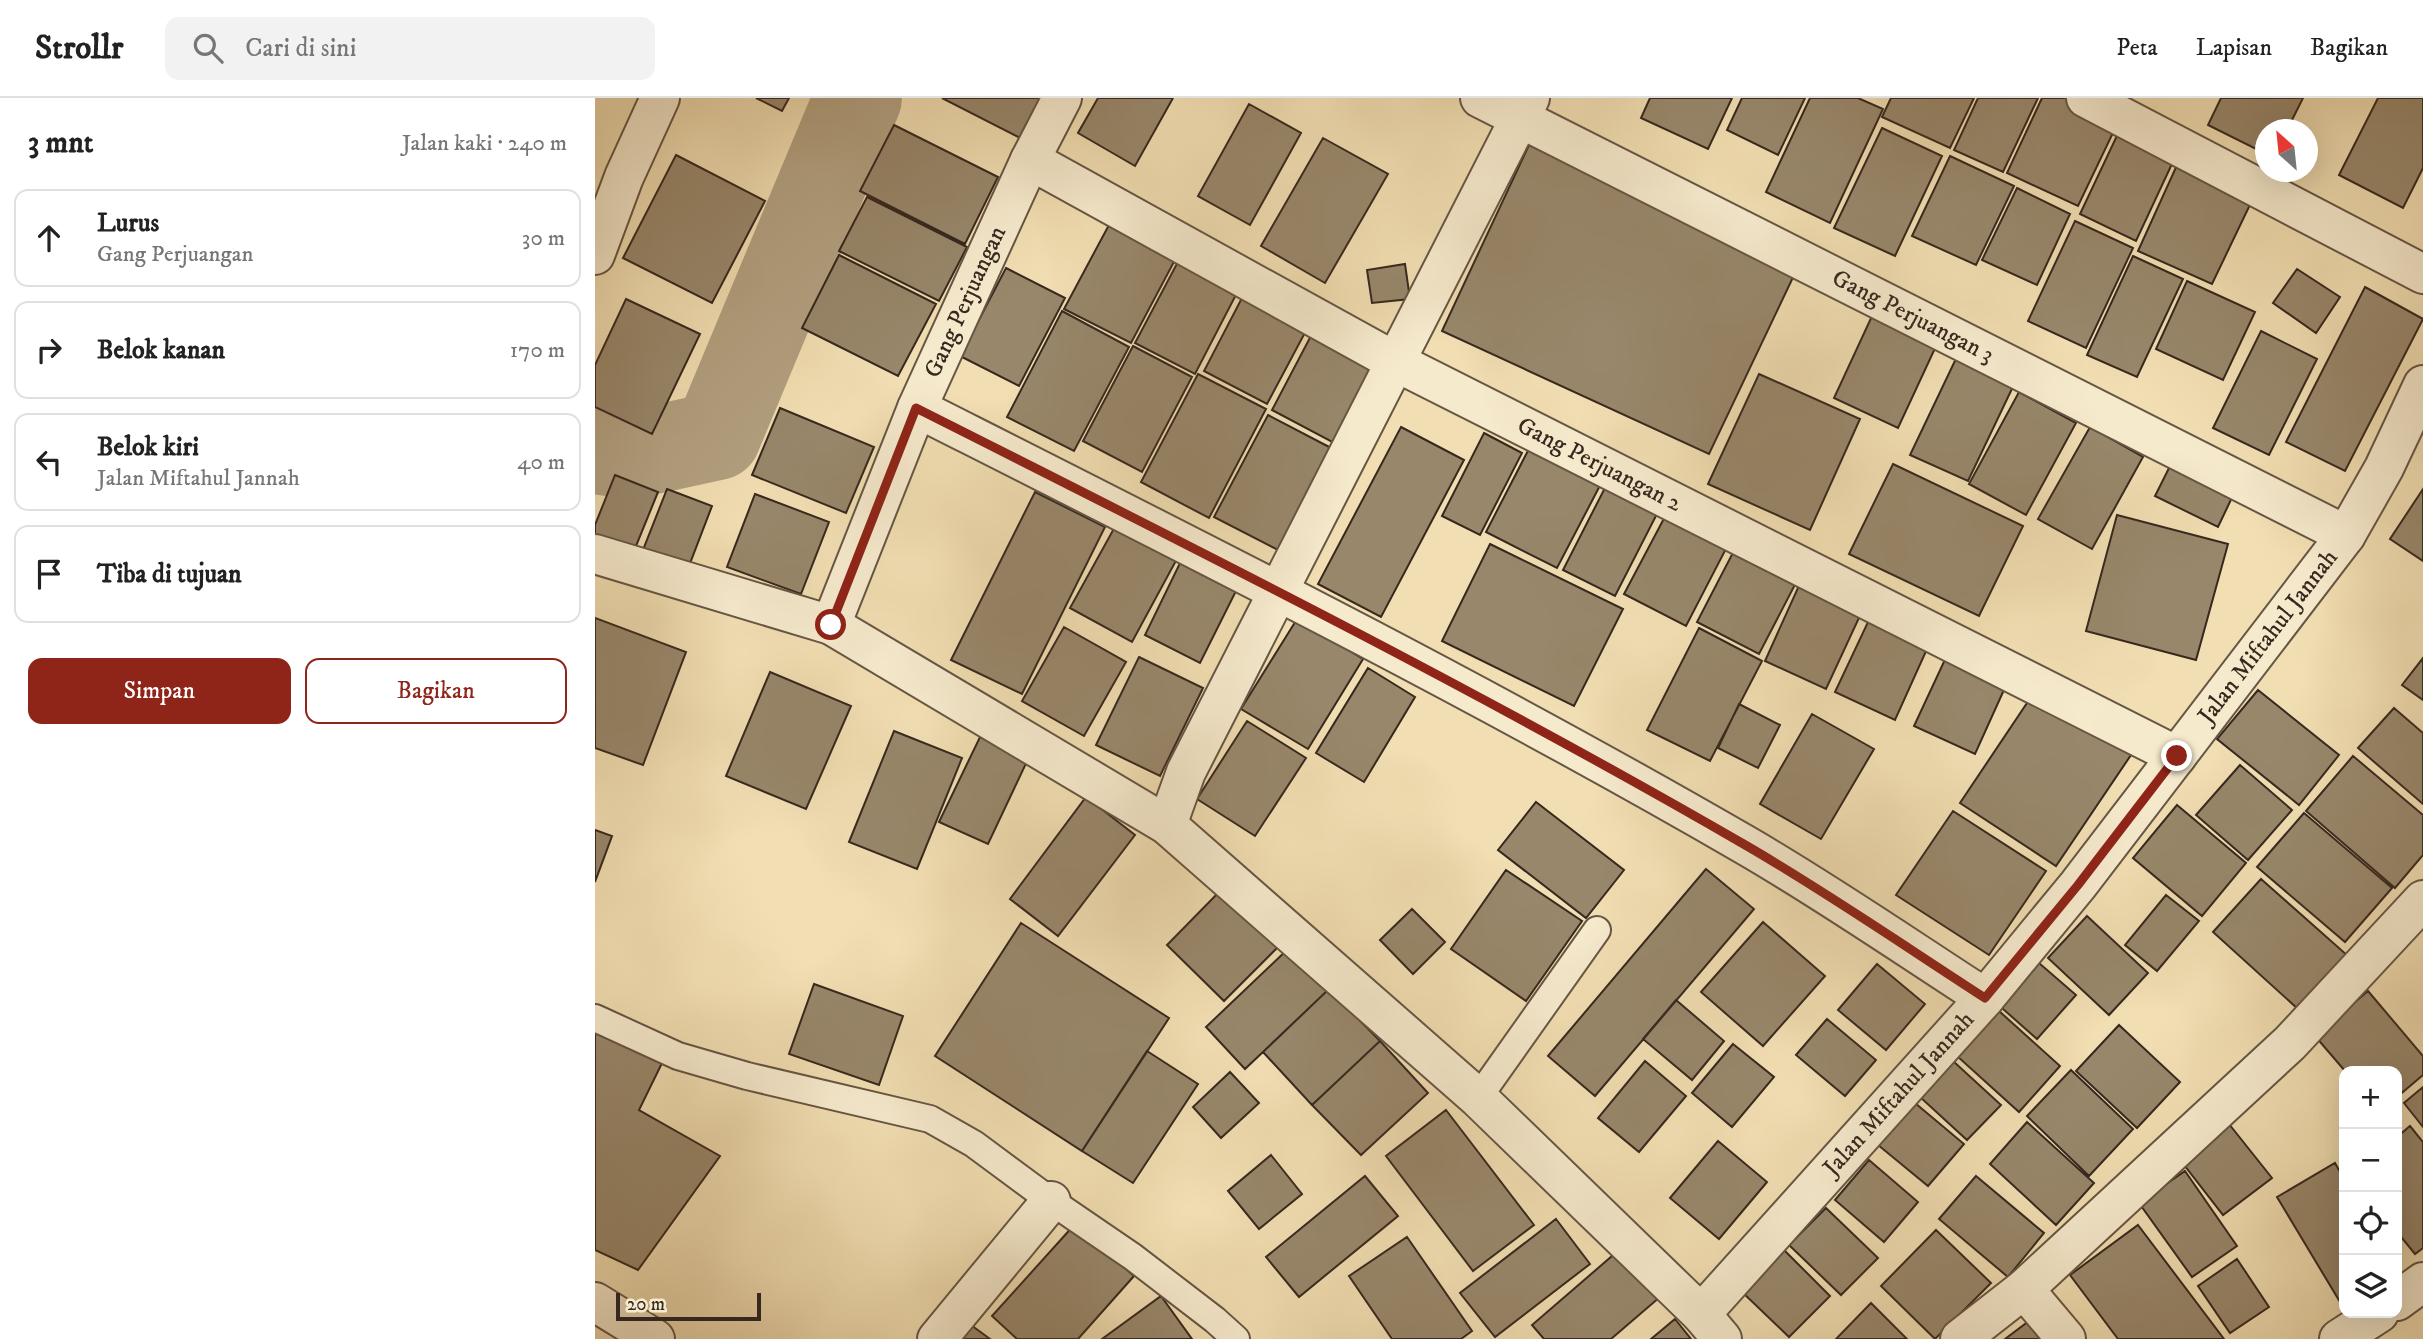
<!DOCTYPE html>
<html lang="id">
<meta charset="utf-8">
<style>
body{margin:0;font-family:"IM FELL DW Pica",serif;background:#f2f2f2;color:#222}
.controls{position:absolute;right:21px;bottom:21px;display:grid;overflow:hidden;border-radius:14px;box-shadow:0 7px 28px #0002}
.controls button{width:63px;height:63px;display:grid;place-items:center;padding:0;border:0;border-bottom:2px solid #e0e0e0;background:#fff;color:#222;font:35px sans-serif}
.compass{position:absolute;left:1660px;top:21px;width:63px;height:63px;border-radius:50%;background:#fff;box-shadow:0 7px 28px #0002;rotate:333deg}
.scale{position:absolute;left:21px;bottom:18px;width:145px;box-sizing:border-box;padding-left:7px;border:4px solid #37281f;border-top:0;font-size:19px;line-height:24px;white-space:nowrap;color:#37281f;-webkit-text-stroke:5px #f6eacd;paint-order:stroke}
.stop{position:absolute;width:21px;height:21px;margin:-16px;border:5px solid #8f2418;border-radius:50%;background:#fff}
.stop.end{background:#8f2418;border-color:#fff;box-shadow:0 2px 7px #0008}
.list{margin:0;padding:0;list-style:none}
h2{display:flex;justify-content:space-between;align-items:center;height:91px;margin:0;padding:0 28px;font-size:30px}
h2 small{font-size:23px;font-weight:400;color:#767676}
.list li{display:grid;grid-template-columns:46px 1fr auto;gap:21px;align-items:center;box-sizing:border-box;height:98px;margin:0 14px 14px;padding:0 14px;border:2px solid #e0e0e0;border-radius:14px}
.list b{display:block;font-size:26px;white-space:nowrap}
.list p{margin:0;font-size:23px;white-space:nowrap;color:#767676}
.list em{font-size:23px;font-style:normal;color:#767676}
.actions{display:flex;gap:14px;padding:21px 28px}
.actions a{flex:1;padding:16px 0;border:2px solid #8f2418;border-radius:14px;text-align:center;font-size:24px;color:#8f2418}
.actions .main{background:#8f2418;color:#fff}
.icon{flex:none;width:38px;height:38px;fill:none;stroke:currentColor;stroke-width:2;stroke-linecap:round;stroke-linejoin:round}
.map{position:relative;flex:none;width:1828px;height:1241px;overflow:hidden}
header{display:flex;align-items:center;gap:42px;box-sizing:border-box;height:98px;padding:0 35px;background:#fff;border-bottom:2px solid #e0e0e0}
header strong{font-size:33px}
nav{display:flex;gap:38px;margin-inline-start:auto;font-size:24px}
.search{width:490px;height:63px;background:#f2f2f2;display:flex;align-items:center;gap:18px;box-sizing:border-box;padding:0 24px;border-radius:14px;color:#767676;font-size:26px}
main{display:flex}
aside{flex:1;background:#fff}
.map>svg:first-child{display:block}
</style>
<header>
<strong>Strollr</strong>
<div class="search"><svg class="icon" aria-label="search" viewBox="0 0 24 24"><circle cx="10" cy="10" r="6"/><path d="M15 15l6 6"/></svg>Cari di sini</div>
<nav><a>Peta</a><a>Lapisan</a><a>Bagikan</a></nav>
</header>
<main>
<aside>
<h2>3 mnt<small>Jalan kaki · 240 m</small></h2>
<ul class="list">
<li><svg class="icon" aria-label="ahead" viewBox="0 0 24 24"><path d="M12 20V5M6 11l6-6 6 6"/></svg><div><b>Lurus</b><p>Gang Perjuangan</p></div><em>30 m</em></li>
<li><svg class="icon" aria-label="right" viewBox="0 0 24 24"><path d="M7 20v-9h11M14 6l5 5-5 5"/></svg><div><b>Belok kanan</b></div><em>170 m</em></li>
<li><svg class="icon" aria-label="left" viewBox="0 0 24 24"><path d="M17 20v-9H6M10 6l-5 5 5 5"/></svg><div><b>Belok kiri</b><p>Jalan Miftahul Jannah</p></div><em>40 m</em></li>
<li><svg class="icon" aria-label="arrive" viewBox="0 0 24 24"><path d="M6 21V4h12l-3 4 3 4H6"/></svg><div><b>Tiba di tujuan</b></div></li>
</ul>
<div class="actions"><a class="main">Simpan</a><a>Bagikan</a></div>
</aside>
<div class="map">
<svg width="1828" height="1241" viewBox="0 0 1828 1241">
<rect width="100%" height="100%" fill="#f1deb2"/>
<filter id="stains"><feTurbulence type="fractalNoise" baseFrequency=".00286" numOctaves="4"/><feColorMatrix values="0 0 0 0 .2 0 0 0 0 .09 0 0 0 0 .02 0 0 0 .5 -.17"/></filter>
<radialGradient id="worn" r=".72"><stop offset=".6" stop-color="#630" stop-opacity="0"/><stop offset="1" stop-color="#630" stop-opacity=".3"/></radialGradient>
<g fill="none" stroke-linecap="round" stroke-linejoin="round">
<path stroke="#b2a080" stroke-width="88" d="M0,352L35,357L122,338L263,0"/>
</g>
<path fill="#98876b" stroke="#37281f" stroke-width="2" d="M161,0H194L187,13Z
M347,0H453L431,43Z
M503,0H578L540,68L483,35Z
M1055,0H1137L1113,51L1046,20Z
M1147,0H1210L1183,57L1132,32Z
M1215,0H1263L1288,11L1235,125L1171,94Z
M1296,0H1379L1355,50L1287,19Z
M1383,0H1443L1408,74L1359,52Z
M1447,0H1486L1526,18L1483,108L1412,75Z
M1626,0H1708L1692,32H1671V56L1613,27Z
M1783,0H1828V70L1808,110L1744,77Z
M654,6L706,35L655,127L603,98Z
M299,27L403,79L370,146L265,93Z
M1527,27L1583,53L1541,143L1485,116Z
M1287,30L1347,58L1300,158L1239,130Z
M728,40L793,76L730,185L666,148Z
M934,47L1202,171L1114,356L847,233Z
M1587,56L1663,90L1617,186L1543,153Z
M81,57L170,103L117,205L28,160Z
M1355,58L1419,88L1381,167L1317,138Z
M1422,90L1475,116L1442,187L1387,162Z
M272,99L372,149L344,203L244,153Z
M1480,123L1538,150L1491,250L1433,223Z
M515,125L581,160L536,245L469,211Z
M244,157L341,206L303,278L207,230Z
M586,158L645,189L600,276L540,245Z
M1538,158L1588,181L1542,279L1492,257Z
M810,166L815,201L777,205L772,172Z
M411,170L470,200L424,288L365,258Z
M1702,171L1745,199L1721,235L1678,205Z
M1592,183L1660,214L1628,282L1561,251Z
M1770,189L1828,221L1750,373L1691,344Z
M649,196L713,229L672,306L609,273Z
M31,201L105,236L57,336L0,309V267Z
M467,213L534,249L479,353L412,319Z
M1277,218L1342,246L1303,330L1239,300Z
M719,232L783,265L741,346L677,312Z
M1666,233L1722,261L1674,357L1618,330Z
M538,248L597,279L547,374L488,343Z
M1367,248L1425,274L1373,383L1315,357Z
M603,276L671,311L614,420L546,384Z
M1164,276L1265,321L1215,432L1113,386Z
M1424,294L1481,325L1431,417L1374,386Z
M185,310L279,349L251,415L157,377Z
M673,317L740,352L687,454L619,419Z
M806,329L869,362L786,519L723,486Z
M1495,329L1548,359L1497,451L1443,421Z
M889,335L927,355L885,437L847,418Z
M939,341L1011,376L962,470L891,434Z
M1579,360L1642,389L1623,429L1560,398Z
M1298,366L1428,428L1384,518L1254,456Z
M20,377L63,394L39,453L0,438V427Z
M1014,382L1066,408L1020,498L968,472Z
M72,391L117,408L94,468L48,452Z
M1828,391V463L1795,441Z
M440,394L510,429L427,596L356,562Z
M160,396L234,424L206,496L132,469Z
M1074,411L1135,443L1091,528L1029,496Z
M1522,417L1633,446L1601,562L1491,533Z
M522,425L583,459L537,544L475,510Z
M1144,443L1206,475L1164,556L1102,524Z
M895,446L1028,511L979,608L847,543Z
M586,463L642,491L605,565L550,537Z
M1207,481L1269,509L1231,591L1170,563Z
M0,520L91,554L48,667L0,650Z
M702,521L768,561L713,651L646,611Z
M1273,524L1332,551L1300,622L1240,594Z
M469,529L531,564L489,638L427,603Z
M1104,530L1167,563L1115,663L1052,632Z
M1353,555L1413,583L1380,656L1319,628Z
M544,559L608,590L565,678L501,647Z
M1828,560V602L1807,587Z
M773,570L820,599L769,684L721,655Z
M175,574L256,608L211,711L131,678Z
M1442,590L1538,654L1461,768L1365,705Z
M1663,592L1744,657L1704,707L1622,641Z
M1144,606L1185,627L1163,670L1123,650Z
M1799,610L1828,635V706L1763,650Z
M1217,616L1279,651L1226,741L1165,706Z
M652,623L711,660L660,738L602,701Z
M299,633L367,660L322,771L254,744Z
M386,637L434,659L393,746L344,724Z
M1758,658L1828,717V757L1800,790L1711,713Z
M1645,667L1697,712L1653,762L1601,717Z
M491,699L540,737L463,838L415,801Z
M941,704L1029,772L991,820L903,752Z
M1582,707L1651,765L1607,818L1538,760Z
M1358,713L1451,773L1394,857L1301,797Z
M1709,715L1797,790L1750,844L1662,769Z
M0,732L17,738L0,784Z
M1111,771L1159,811L1000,998L953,958Z
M911,772L987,823L931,903L856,851Z
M1666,781L1753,858L1704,912L1618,834Z
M627,791L685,847L629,903L572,847Z
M1571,797L1604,823L1562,873L1530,847Z
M817,811L850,844L818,876L785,842Z
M1492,818L1553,875L1514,917L1453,860Z
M1168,824L1230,878L1168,948L1106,894Z
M426,825L574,920L487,1053L340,958Z
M694,850L734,891L650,971L611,929Z
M1437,859L1481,897L1442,941L1399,903Z
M1282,866L1330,906L1291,952L1243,912Z
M219,886L308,918L284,987L194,956Z
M734,891L785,943L717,1007L668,954Z
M1773,893L1828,958V977L1802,999V973H1750L1720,938Z
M1081,902L1129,943L1097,982L1048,941Z
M1404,913L1465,968L1424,1014L1362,958Z
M1232,921L1281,962L1250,998L1201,957Z
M1524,927L1585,984L1542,1030L1481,973Z
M0,934L69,961L44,1012L125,1058L43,1172L0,1152Z
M785,943L833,995L766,1057L717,1007Z
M1138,946L1179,979L1137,1029L1097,995Z
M552,953L603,986L538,1085L487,1053Z
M1050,963L1091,998L1044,1054L1003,1020Z
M1358,963L1406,1007L1372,1042L1325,999Z
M1476,972L1538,1031L1494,1078L1432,1018Z
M635,974L664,1005L626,1040L598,1009Z
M1828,989V1029L1809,1005Z
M1320,1005L1369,1046L1333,1088L1283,1047Z
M851,1012L939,1127L878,1173L791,1058Z
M1432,1024L1499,1085L1461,1127L1395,1066Z
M1634,1026L1677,1080L1628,1117L1586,1063Z
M1815,1028L1828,1044V1150L1820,1156L1802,1134V1039Z
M1123,1043L1172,1084L1124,1141L1075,1100Z
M676,1057L707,1096L664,1131L633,1093Z
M1274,1062L1323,1104L1289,1144L1240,1102Z
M1740,1065L1749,1081V1202L1745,1204L1682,1099Z
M1590,1073L1642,1148L1597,1179L1544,1105Z
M770,1078L803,1118L704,1199L671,1159Z
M1381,1078L1449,1135L1413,1179L1344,1121Z
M1231,1110L1283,1160L1246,1197L1194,1147Z
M961,1121L995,1166L900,1239L865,1195Z
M480,1126L539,1178L483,1241H422L397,1218Z
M1543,1127L1629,1241H1523L1475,1177Z
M1341,1132L1396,1185L1340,1241L1286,1188Z
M812,1139L877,1233L866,1241H797L754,1178Z
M1187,1150L1235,1198L1194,1239L1146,1193Z
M1024,1152L1065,1199L1016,1241H949L937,1227Z
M1642,1161L1674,1209L1635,1235L1603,1188Z
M566,1198L597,1241H507Z
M1276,1205L1312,1241H1241Z
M1438,1220L1454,1241H1410Z
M1080,1221L1096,1241H1056Z
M376,1227L395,1241H366Z"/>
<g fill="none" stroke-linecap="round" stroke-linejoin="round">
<g stroke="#665644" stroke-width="30">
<path id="service" d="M0,920L83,958L152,978L335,1021L379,1046L456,1103L538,1159L620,1222L641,1241
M883,1000L1002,832"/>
</g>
<g stroke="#665644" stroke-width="42">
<g id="minor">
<path id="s1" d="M885,0L1751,437"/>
<path d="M1491,0L1828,176"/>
<path id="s2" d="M435,62L799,263L1582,658"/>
<path d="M0,157L29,79L65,0"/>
<path d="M322,310C601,451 881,591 1152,748C1233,795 1311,849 1390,900"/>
<path d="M0,456L236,527L572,727L883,1000L1106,1216L1127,1241"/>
<path id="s3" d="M236,527L322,310L435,62L467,0"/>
<path d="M572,727L591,674L935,0"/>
<path d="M1429,1191L1471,1241"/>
<path d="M1802,1203L1828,1184"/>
<path d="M0,1204L60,1241"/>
<path id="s4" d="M1106,1216L1390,900L1483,787L1751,437L1789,370L1828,287"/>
<path d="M342,1241L456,1103"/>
<path d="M1365,1241L1429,1191L1695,945L1828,802"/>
<path d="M1744,1241L1784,1215"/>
</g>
</g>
<use href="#service" stroke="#f6eacd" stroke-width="26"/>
<use href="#minor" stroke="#f6eacd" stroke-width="38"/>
</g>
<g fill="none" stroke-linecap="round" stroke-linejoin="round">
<path stroke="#8f2418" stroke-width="9" d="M236,527L321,310C601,451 881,591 1152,748C1233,795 1311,849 1390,900L1483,787L1582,658"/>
</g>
<g text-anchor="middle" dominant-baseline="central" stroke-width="7" stroke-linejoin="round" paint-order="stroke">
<g font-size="24" fill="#37281f" stroke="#f6eacd">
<text stroke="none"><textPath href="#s3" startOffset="350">Gang Perjuangan</textPath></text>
<text stroke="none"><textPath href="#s1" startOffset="485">Gang Perjuangan 3</textPath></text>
<text stroke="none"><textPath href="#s2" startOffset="646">Gang Perjuangan 2</textPath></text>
<text stroke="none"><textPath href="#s4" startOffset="884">Jalan Miftahul Jannah</textPath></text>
<text stroke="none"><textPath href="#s4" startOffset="296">Jalan Miftahul Jannah</textPath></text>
</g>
</g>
<rect width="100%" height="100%" filter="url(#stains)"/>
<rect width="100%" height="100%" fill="url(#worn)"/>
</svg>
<div class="controls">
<button>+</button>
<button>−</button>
<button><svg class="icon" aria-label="locate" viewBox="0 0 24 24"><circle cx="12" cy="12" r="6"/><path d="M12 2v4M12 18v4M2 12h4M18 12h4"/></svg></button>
<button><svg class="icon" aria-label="layers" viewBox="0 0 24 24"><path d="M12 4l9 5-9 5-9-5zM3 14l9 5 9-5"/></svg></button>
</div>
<svg class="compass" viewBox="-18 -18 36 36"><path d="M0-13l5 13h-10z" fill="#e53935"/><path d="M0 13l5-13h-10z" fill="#767676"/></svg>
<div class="scale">20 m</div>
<div class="stop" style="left:236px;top:527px"></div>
<div class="stop end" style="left:1582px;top:658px"></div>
</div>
</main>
